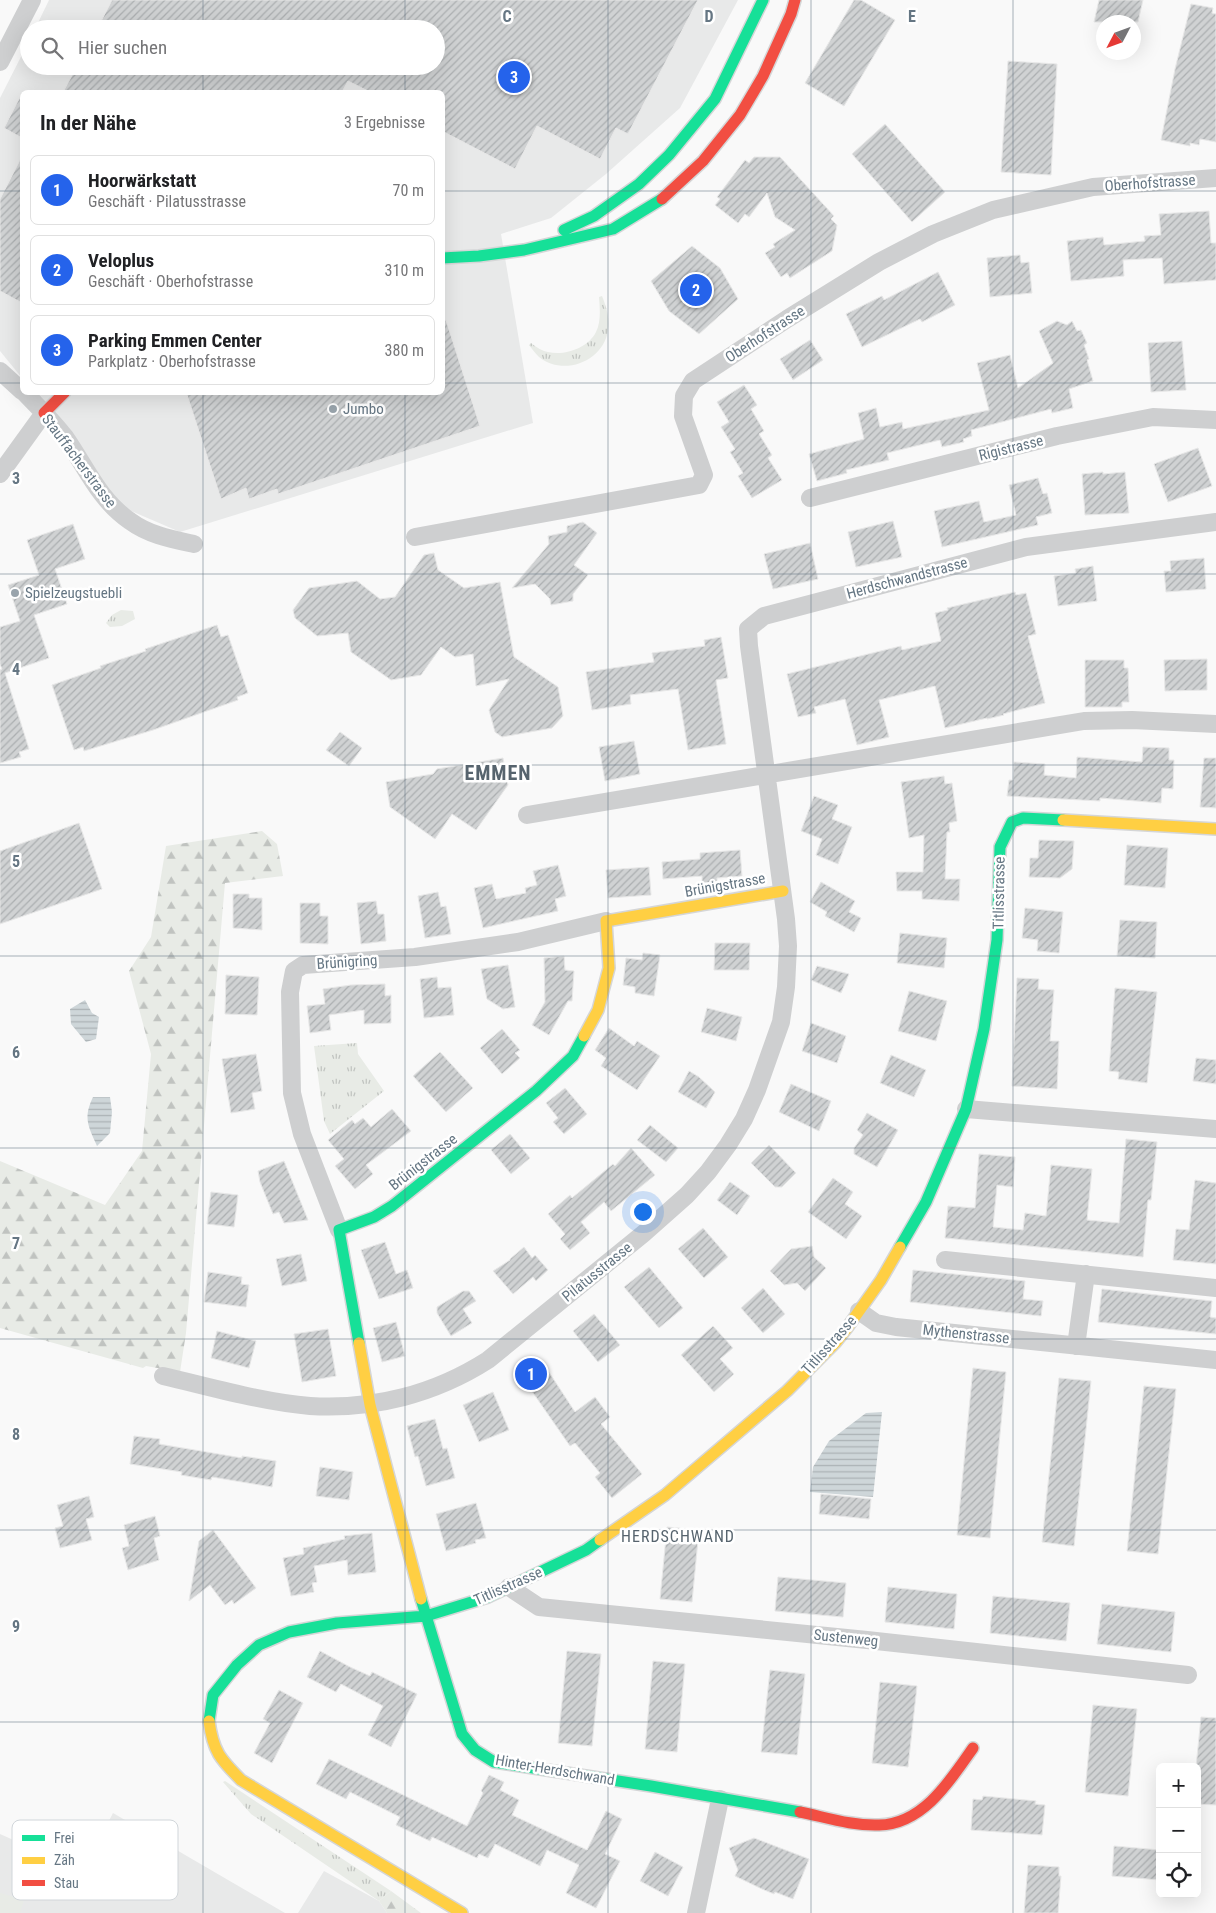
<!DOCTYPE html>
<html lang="de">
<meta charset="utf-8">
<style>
body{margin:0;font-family:"Roboto Condensed",sans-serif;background:#f6f6f6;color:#202124}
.controls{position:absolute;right:15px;bottom:15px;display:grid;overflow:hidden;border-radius:8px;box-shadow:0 5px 20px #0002}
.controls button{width:45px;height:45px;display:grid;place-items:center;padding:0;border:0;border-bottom:1px solid #e0e0e0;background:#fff;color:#202124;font:25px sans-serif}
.compass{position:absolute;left:1096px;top:15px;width:45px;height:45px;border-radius:50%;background:#fff;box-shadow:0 5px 20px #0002;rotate:229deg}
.you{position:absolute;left:642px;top:1211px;width:18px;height:18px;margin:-12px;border:4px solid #fff;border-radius:50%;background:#1a73e8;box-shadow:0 0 0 8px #1a73e833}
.badge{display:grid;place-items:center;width:32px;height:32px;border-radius:50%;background:#2563eb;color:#fff;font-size:16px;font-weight:700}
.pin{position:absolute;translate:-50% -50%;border:2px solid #fff;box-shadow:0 1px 5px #0006}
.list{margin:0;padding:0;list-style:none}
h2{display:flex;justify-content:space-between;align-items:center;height:65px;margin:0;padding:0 20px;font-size:21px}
h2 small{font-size:16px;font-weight:400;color:#757577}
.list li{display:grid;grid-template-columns:32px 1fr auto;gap:15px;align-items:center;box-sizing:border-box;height:70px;margin:0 10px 10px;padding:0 10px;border:1px solid #e0e0e0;border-radius:8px}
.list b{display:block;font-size:19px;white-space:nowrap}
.list p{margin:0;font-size:16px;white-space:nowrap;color:#757577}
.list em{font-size:16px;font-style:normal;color:#757577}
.icon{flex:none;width:28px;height:28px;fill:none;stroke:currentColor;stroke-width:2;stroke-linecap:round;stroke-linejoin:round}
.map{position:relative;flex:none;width:1216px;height:1913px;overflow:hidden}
.search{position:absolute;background:#fff;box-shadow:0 5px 20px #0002;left:20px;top:20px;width:425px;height:55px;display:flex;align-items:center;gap:12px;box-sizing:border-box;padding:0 18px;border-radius:28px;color:#757577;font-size:19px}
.panel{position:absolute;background:#fff;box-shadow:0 5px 20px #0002;left:20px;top:90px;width:425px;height:305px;border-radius:8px}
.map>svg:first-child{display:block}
</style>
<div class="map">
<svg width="1216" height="1913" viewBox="0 0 1216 1913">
<defs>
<pattern id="grass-tufts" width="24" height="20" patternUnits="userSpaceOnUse" patternTransform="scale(1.25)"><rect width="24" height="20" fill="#e8ebe6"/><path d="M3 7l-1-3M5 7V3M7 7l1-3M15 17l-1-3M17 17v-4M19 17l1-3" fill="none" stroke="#c0c3c0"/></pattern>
<pattern id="forest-firs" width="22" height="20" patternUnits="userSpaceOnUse" patternTransform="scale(1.25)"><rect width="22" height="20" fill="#e8ebe6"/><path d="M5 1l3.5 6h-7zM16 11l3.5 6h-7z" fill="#c0c3c0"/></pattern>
<pattern id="water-rules" width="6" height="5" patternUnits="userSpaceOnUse" patternTransform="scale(1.25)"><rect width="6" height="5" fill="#ced6d9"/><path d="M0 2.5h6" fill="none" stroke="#abb2b5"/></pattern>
<pattern id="building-hatch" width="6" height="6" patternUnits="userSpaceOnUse" patternTransform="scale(1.25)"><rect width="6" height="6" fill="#d0d2d3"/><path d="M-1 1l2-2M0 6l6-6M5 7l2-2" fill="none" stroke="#acafb1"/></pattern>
</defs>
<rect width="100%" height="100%" fill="#f9f9f9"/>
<path fill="#e8e9e9" d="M49,0H738L680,108L606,174L551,218L501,234L533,423L180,532L122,507L34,393L442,392V92H22V378L0,351V98L29,41V66H436V29H35Z
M113,1813L285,1913H0V1834L83,1871Z
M324,1871L379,1901L387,1913H298Z"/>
<path fill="url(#grass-tufts)" d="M602,296C606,306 610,318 608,330C604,361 564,377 539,357C535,353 532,349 529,345L531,343C536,347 542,351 548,352C565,356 588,348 596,332C601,322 600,309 599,297Z
M121,610L133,611L135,619L122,626L110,627L106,623L112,615Z
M357,1043L358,1054L384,1091L330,1134L324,1121L314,1046Z
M225,1781L391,1891L379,1901L251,1814L223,1782Z"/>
<path fill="url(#forest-firs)" d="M262,831L277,844L283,876L225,883L186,1333L180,1372L146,1366L143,1368L0,1328V1161L105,1205L142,1151L151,1054L129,971L151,937L166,846Z
M391,1891L421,1913H387L379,1901Z"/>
<path fill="#e8ebe6" d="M0,1893L24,1900L20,1913H0Z"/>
<path fill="url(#water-rules)" d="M85,1000L92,1013L99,1017L96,1039L86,1042L71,1024L70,1009Z
M93,1097H110L112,1112L110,1133L97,1146C88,1126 83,1118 93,1097Z
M882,1412L873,1497L810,1492L813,1467L829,1441L866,1413Z"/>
<path fill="url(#building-hatch)" stroke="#e8e8e8" d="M112,0H698L628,134L616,128L600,159L537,126L515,169L442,131V92H370L348,81L342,92H63L77,66H436V29H97Z
M854,0H861L895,20L844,106L805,83Z
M1099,0H1143L1138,22H1094Z
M1191,4L1213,8L1212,13L1216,14V142L1200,139L1199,145L1190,143V146L1161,140L1175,69Z
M1008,61L1057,64L1051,175L1001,172Z
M22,93V138L4,128Z
M885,124L945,192L912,222L852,154Z
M22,156V303L0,291V199Z
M754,157H780L834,216L831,219L837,225L832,251L790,278L787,273L781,277L765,253L775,247L773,244L795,230L775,217L767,193L749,217L745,214L738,223L715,205L720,199L717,197L745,160L749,163Z
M1209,211L1211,243H1216V280L1164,284L1162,258L1123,260L1124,276L1071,281L1067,241L1103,237L1104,245L1145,241L1144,236L1161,235L1159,214Z
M692,246L720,268L738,299L699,334L669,311L651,281Z
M1020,255L1021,263L1029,262L1032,293L990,297L987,258Z
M938,272L955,305L922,322L920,319L862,347L846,314L882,296L884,300Z
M446,320L480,426L278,494L277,489L249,499L246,488L221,499L186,392H442V321Z
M1057,321L1067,325L1072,321L1077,331L1081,330L1087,343L1084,345L1089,359L1087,360L1093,381L1069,389L1073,408L1052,413L1051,409L971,430L972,436L963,439L964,442L942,447L940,440L887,453L889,460L846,470L847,473L817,481L809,454L864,439L858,413L876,408L880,427L902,422L903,429L989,410L977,363L1010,355L1018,388L1053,363L1039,331Z
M810,340L823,360L793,380L780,359Z
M1182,341L1186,390L1151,392L1148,343Z
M744,385L757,405L751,409L764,431L759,434L772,455L768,458L782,480L752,498L738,476L743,473L730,452L735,449L721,427L729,422L717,402Z
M1198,448L1212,486L1168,502L1154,464Z
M1103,472V474L1125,472L1129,513L1085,515L1082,474Z
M1038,478L1043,494L1047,493L1052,513L1036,517L1038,525L942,547L934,511L979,501L984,522L1016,515L1009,485Z
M893,521L902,557L856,567L848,532Z
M583,522L597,533L574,565L588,575L573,594V601L551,605L550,599L535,584L512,588L549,544L548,536L567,532V526Z
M73,524L85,559L55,569L67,604L34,615L49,658L5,673L29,749L19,752L21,757L0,763V670L2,669L0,664V627L20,621L8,585L39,575L27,540Z
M810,543L818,579L773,589L764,554Z
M434,553L438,570L464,588L500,582L514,657L558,687L563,716L552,728L502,737L495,732L489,710L509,679L476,686L473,654L455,657L441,647L421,675L391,680L351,652L348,633L317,636L295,618L293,610L309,588L357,581L380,599L395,597L424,555Z
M1204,558L1206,589L1166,592L1164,571H1171L1170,561Z
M1093,566L1097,601L1058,606L1054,576L1076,573L1075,569Z
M1015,592L1016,595L1026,593L1036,634L1028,636L1045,703L1003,714L1004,715L987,719V718L945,728L935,686L879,700L889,737L857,745L845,699L814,707L816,713L798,717L787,674L901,646L902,650L941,641L935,613L948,610L947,608Z
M217,625L221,637L228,635L248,693L237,697L238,700L153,730L84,751L83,747L74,750L52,685L101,668L100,666L146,651L145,649Z
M721,637L728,678L716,680L726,744L688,750L678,689L630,695L631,704L592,710L586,672L654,662L652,653L705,646L704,640Z
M1207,659V690L1165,691L1164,660Z
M1085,660H1124V668H1128L1129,702H1122V707H1085Z
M340,732L362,748L349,766L326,750Z
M634,741L640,774L605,781L599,747Z
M1143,747L1169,748V760H1174L1173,789L1162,788L1161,803L1100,798V801L1007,796L1009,780H1013L1014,762L1045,764L1044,775L1076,778L1077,757L1142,762Z
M503,758L508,785L476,830L452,814L435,839L390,807L386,782L433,774L437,769Z
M1204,758H1216V808L1200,807Z
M944,776L945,784L952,783L957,821L949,823L950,832H947L945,879H960L959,901L922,899V891H897L896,872H923L924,835L909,838L901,782Z
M814,796L838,805L832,819L852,827L838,864L816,855L822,839L801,831Z
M79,823L102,889L0,924V851Z
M1039,840L1074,841L1072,869L1060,878L1029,877L1030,858H1038Z
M1127,845L1168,848L1165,888L1124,885Z
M740,850L742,876L717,878V882L702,883V876L663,879L662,862L700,859V853Z
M558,865L566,896L555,899L558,911L483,928L474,888L492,884L496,899L526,893L525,888L537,885L533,871Z
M649,867L651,895L608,898L606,870Z
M821,882L855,901L849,912L861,918L854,932L825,916L827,912L810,902Z
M438,892L441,907L446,906L451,934L425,938L418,896Z
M233,894H249V898H262V930L233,928Z
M376,901L378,914H384L386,941L361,944L357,903Z
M300,903H320V916H328V944L300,943Z
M1025,908L1063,912L1059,953L1037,951L1038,940L1022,938Z
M1120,920L1157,922L1155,958L1117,956Z
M900,933L947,938L944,968L897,963Z
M715,943H750L749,970H714Z
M643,953L660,955L654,996L635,993V987L623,985L626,958L642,960Z
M564,956L565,970L574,971L572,1001H568L549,1035L532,1025L545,1002L544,958Z
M508,965L515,1007L503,1009L487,999L481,969Z
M817,966L849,974L841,993L811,980Z
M226,975L259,977L257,1015L225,1014Z
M437,977L438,988L451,987L454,1015L424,1018L420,979Z
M1017,978L1039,979L1038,989L1054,990L1050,1041H1059L1057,1089L1012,1086Z
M385,984V996L391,995V1023L364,1024V1010L329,1015L331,1030L310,1033L307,1006L325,1004L323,989L351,985Z
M1115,988L1157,992L1147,1083L1118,1079L1119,1072L1109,1071Z
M909,991L947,1001L936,1041L898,1031Z
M707,1008L742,1017L736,1041L701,1032Z
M811,1023L846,1036L837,1063L802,1051Z
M609,1028L634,1046L637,1041L660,1056L637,1090L601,1066L606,1058L595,1050Z
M502,1029L520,1050L515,1053L520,1058L502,1074L480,1048Z
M440,1052L473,1088L446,1112L413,1076Z
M256,1054L262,1091L252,1093L255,1109L231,1113L222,1059Z
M891,1055L926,1070L914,1097L880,1083Z
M1196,1058L1216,1060V1084L1193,1081Z
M689,1071L699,1077L715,1092L706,1108L678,1092Z
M791,1084L831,1101L819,1131L779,1112Z
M565,1088L587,1114L564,1134L553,1122L558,1118L546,1103Z
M392,1109L411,1131L366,1165L373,1174L355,1189L335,1166L344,1159L328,1140L352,1120L355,1124L363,1118L371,1127Z
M867,1113L898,1130L877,1167L854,1154V1148L863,1135L857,1130Z
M650,1125L678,1148L666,1162L637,1140Z
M510,1134L530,1158L511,1174L491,1150Z
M1126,1139L1157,1142L1151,1200H1148L1143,1257L945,1238L948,1206L975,1208L979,1154L1015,1157L1013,1187L997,1185L993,1227L1023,1230L1025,1213L1046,1216L1051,1165L1092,1169L1087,1220L1119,1223Z
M769,1145L796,1173L782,1187H775L751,1163Z
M631,1148L655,1175L611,1211L604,1202L581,1222L590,1233L570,1250L560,1239L565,1234L548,1214L570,1195L572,1198L613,1164L615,1166Z
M284,1161L308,1220L284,1223L279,1212L273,1214L260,1182L258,1171Z
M833,1178L853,1192L845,1204L862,1216L846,1239L808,1212Z
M1195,1180L1216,1183V1264L1173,1260L1176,1229L1189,1230Z
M730,1182L750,1196L737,1215L717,1200Z
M211,1192L238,1195L234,1227L207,1224Z
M703,1228L728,1257L704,1278L678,1249Z
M385,1242L396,1274L407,1270L413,1288L379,1299L361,1250Z
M812,1246L814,1257L826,1268L805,1291L797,1283L784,1285L770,1271L791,1249Z
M524,1247L532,1258L535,1255L548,1270L536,1281L533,1277L513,1294L493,1271L510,1260V1259Z
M301,1254L307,1281L282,1286L276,1259Z
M649,1267L683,1308L659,1328L624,1287Z
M913,1270L1025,1281L1023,1299L1043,1301L1041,1316L910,1302Z
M208,1272L242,1277L241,1284L249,1285L246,1307L204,1302Z
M763,1288L785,1314L763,1333L741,1308Z
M1102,1289L1212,1301L1210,1317L1216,1318V1334L1098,1322Z
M463,1291H469L476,1301L463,1309L472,1323L451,1336L437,1313V1307Z
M594,1314L620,1345L598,1362L573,1331Z
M396,1322L405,1356L382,1362L373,1328Z
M713,1326L733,1348L720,1359L734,1374L714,1392L681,1355Z
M328,1329L336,1376L302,1382L294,1334Z
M217,1331L256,1341L249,1368L211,1358Z
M541,1360L575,1412L595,1397L610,1417L601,1424L642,1474L612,1498L595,1477L600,1473L575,1443L570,1446L520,1374Z
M973,1368L1006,1372L990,1538L957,1535Z
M1059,1378L1091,1381L1074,1546L1042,1542Z
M1144,1386L1176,1389L1158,1554L1127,1551Z
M493,1392L509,1430L479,1442L463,1405Z
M435,1419L443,1449L447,1448L455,1478L426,1486L418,1456L415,1457L407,1426Z
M134,1436L160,1439L159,1444L242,1458V1456L276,1461L272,1487L212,1477L211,1480L181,1475L182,1472L130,1464Z
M320,1467L353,1472L349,1500L316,1496Z
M821,1494L871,1499L869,1519L819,1514Z
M89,1496L94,1517L86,1519L92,1540L60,1548L55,1528L63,1526L57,1505Z
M476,1503L486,1538L475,1540L476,1543L446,1551L436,1514Z
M155,1516L160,1536L154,1538L159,1560L128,1570L122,1548L129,1546L124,1525Z
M667,1527L699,1530L692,1602L660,1599Z
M213,1530L256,1588L234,1604L232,1600L225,1605L210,1585L189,1601L199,1541Z
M372,1533L376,1572L348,1575L347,1560L314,1566L317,1582L312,1583L314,1592L291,1596L283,1558L304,1554L303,1548L345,1539L344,1536Z
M778,1577L846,1583L843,1617L775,1611Z
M888,1587L957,1594L954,1629L885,1622Z
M993,1596L1070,1603L1066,1641L990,1633Z
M1102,1604L1175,1612L1171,1652L1097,1644Z
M320,1651L350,1667L370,1676L372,1672L417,1694L391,1747L368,1735L383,1706L341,1684L336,1692L307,1677Z
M567,1651L601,1654L592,1746L558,1743Z
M653,1661L685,1664L677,1752L645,1749Z
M770,1670L805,1674L797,1755L761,1752Z
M880,1682L917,1686L908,1767L872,1763Z
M279,1690L303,1703L272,1763L254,1753L270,1723L263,1719Z
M1093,1705L1137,1709L1128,1796L1085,1792Z
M1201,1717L1216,1718V1805L1197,1804L1196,1767Z
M329,1759L467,1826L483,1793L481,1791L489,1775L504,1782L500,1790L519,1800L512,1815L587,1850L606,1811L622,1819L605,1854L620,1861L596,1908L566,1893L579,1865L547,1850L540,1866L495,1844L488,1858L479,1854L477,1858L432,1837L430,1841L396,1825L400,1817L350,1792L346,1799L316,1784Z
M983,1796L1036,1801L1035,1804L1045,1805L1042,1835L971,1830L973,1799L982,1800Z
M754,1838L809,1859L793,1899L775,1892L774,1894L762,1889L735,1876L738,1870L729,1848Z
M1114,1846L1160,1850V1880L1112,1876Z
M655,1852L683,1867L668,1896L640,1881Z
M1028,1865L1059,1867V1876H1061L1058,1913H1024Z"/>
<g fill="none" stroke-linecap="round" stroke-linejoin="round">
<g stroke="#d5d6d7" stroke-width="14">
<path id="fast" d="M564,230L594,216L639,184L669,155L715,99L763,0
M442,258L479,256L524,250L613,229L662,199
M900,1247L926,1202L966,1109L984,1029L997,940L1000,847L1012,822L1023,818L1063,820
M359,1343L339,1230L374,1217L392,1206L536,1091L573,1056L584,1036
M421,1599L462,1734L475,1750L494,1762L651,1786L800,1812
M209,1721L213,1695L237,1665L259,1645L289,1632L337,1623L426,1616L488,1597L586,1550L600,1540"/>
</g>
<g stroke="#d5d6d7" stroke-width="14">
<path id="slow" d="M1063,820L1216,829
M584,1036L598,1010L609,968L606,921L783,891
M359,1343L370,1405L421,1599
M600,1540L665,1495L787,1391L836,1342L847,1328L881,1280L900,1247
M209,1721C213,1751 220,1759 241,1780L462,1913"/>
</g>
<g stroke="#d5d6d7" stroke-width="14">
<path id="jam" d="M662,199L703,161L740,115L763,76L791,14L795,0
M44,413L65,392
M800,1812C825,1817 852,1826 879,1825C923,1824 950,1781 973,1748"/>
</g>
<path stroke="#cecfd0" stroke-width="18" d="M0,62L32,0
M0,371L22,391
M24,392C38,407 53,421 65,437C86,467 99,500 130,521C149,535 171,539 194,544
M0,474L44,413
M810,498L1057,436L1153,417L1216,420
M415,537L699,485L704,475L683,416L684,396L693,381L787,319L879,262L933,234L993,210L1093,187L1216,178
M527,815L1084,721L1132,720L1216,724
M966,1109L1216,1129
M339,1230L302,1134L292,1093L290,992L294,971L303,965L415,957L518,942L606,921
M945,1260L1216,1288
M859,1311L876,1323L896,1327L1216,1360
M1076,1346L1086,1274
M163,1376C211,1387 262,1402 310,1406C373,1410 435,1394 488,1360L643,1234L687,1195L708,1172L728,1145L744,1119L757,1090L781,1022L786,987L788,946L786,919L749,646L748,629L764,616L1026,547L1216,522
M509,1587L539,1607L867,1640L1188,1675
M696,1913L720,1799"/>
<use href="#fast" stroke="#16e098" stroke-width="11"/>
<use href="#slow" stroke="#ffcf43" stroke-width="11"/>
<use href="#jam" stroke="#f24e42" stroke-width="11"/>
</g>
<path fill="none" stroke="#657683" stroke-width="1" stroke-opacity="0.55" d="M203,0V29M405,0V29M608,0V1913M811,0V1913M1013,0V1913M203,66V92M405,66V92M0,191H22M442,191H1216M0,383H22M442,383H1216M203,392V1913M405,392V1913M0,574H1216M0,765H1216M0,956H1216M0,1148H1216M0,1339H1216M0,1530H1216M0,1722H1216"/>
<g fill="#99a4ac" stroke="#fff" stroke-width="2">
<circle cx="333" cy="409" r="5"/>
<circle cx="15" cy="593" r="5"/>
</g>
<g text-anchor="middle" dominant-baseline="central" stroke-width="5" stroke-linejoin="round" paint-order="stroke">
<g font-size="15" fill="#657683" stroke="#fff">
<text transform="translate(1150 183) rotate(-4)">Oberhofstrasse</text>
<text transform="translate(765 334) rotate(-33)">Oberhofstrasse</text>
<text transform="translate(1011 448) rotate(-14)">Rigistrasse</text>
<text transform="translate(79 461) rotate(53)">Stauffacherstrasse</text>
<text transform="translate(907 578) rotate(-15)">Herdschwandstrasse</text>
<text transform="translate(725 885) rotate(-10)">Brünigstrasse</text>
<text transform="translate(999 893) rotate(-89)">Titlisstrasse</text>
<text transform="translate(347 962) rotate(-4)">Brünigring</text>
<text transform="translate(423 1162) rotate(-38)">Brünigstrasse</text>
<text transform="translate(597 1272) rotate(-39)">Pilatusstrasse</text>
<text transform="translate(966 1334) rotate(6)">Mythenstrasse</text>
<text transform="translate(829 1345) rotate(-48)">Titlisstrasse</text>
<text transform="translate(508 1586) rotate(-24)">Titlisstrasse</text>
<text transform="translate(846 1638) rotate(6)">Sustenweg</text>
<text transform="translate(555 1770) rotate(10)">Hinter-Herdschwand</text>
</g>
<g font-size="15" fill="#657683" stroke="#fff" text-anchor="start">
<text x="343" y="409">Jumbo</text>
<text x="25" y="593">Spielzeugstuebli</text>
</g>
<g font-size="16" letter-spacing="1" fill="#57646e" stroke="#fff">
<text x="678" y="1536">HERDSCHWAND</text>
</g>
<g font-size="20" font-weight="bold" letter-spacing="1" fill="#57646e" stroke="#fff">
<text x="498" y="773">EMMEN</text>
</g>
</g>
<rect x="12" y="1820" width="166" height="80" rx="8" fill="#fff" stroke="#d1d6da" stroke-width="1"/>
<rect x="22" y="1835" width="23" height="6" fill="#16e098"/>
<rect x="22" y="1857" width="23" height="7" fill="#ffcf43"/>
<rect x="22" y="1880" width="23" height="6" fill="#f24e42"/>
<g font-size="14" fill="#657683">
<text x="54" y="1843">Frei</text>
<text x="54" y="1865">Zäh</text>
<text x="54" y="1888">Stau</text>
</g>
<g font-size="16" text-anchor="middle" font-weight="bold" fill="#657683" stroke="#fff" stroke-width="5" stroke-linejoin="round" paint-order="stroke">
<text x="507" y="22">C</text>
<text x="709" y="22">D</text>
<text x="912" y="22">E</text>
<text x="16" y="484">3</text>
<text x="16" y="675">4</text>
<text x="16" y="867">5</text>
<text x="16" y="1058">6</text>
<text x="16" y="1249">7</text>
<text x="16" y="1440">8</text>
<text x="16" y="1632">9</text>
</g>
</svg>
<div class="controls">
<button>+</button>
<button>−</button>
<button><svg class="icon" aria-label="locate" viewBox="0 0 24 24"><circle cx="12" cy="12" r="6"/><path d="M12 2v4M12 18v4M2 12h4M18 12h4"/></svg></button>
</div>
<svg class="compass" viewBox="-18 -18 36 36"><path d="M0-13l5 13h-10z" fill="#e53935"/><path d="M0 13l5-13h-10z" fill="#757577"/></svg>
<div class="you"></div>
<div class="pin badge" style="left:531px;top:1374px">1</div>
<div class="pin badge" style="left:696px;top:290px">2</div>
<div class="pin badge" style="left:514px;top:77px">3</div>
<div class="search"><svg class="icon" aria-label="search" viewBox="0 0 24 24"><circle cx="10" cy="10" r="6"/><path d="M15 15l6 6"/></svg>Hier suchen</div>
<section class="panel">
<h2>In der Nähe<small>3 Ergebnisse</small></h2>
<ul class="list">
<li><span class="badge">1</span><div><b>Hoorwärkstatt</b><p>Geschäft · Pilatusstrasse</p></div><em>70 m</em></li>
<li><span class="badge">2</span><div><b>Veloplus</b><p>Geschäft · Oberhofstrasse</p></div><em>310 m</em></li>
<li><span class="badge">3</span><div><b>Parking Emmen Center</b><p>Parkplatz · Oberhofstrasse</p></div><em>380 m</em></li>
</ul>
</section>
</div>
